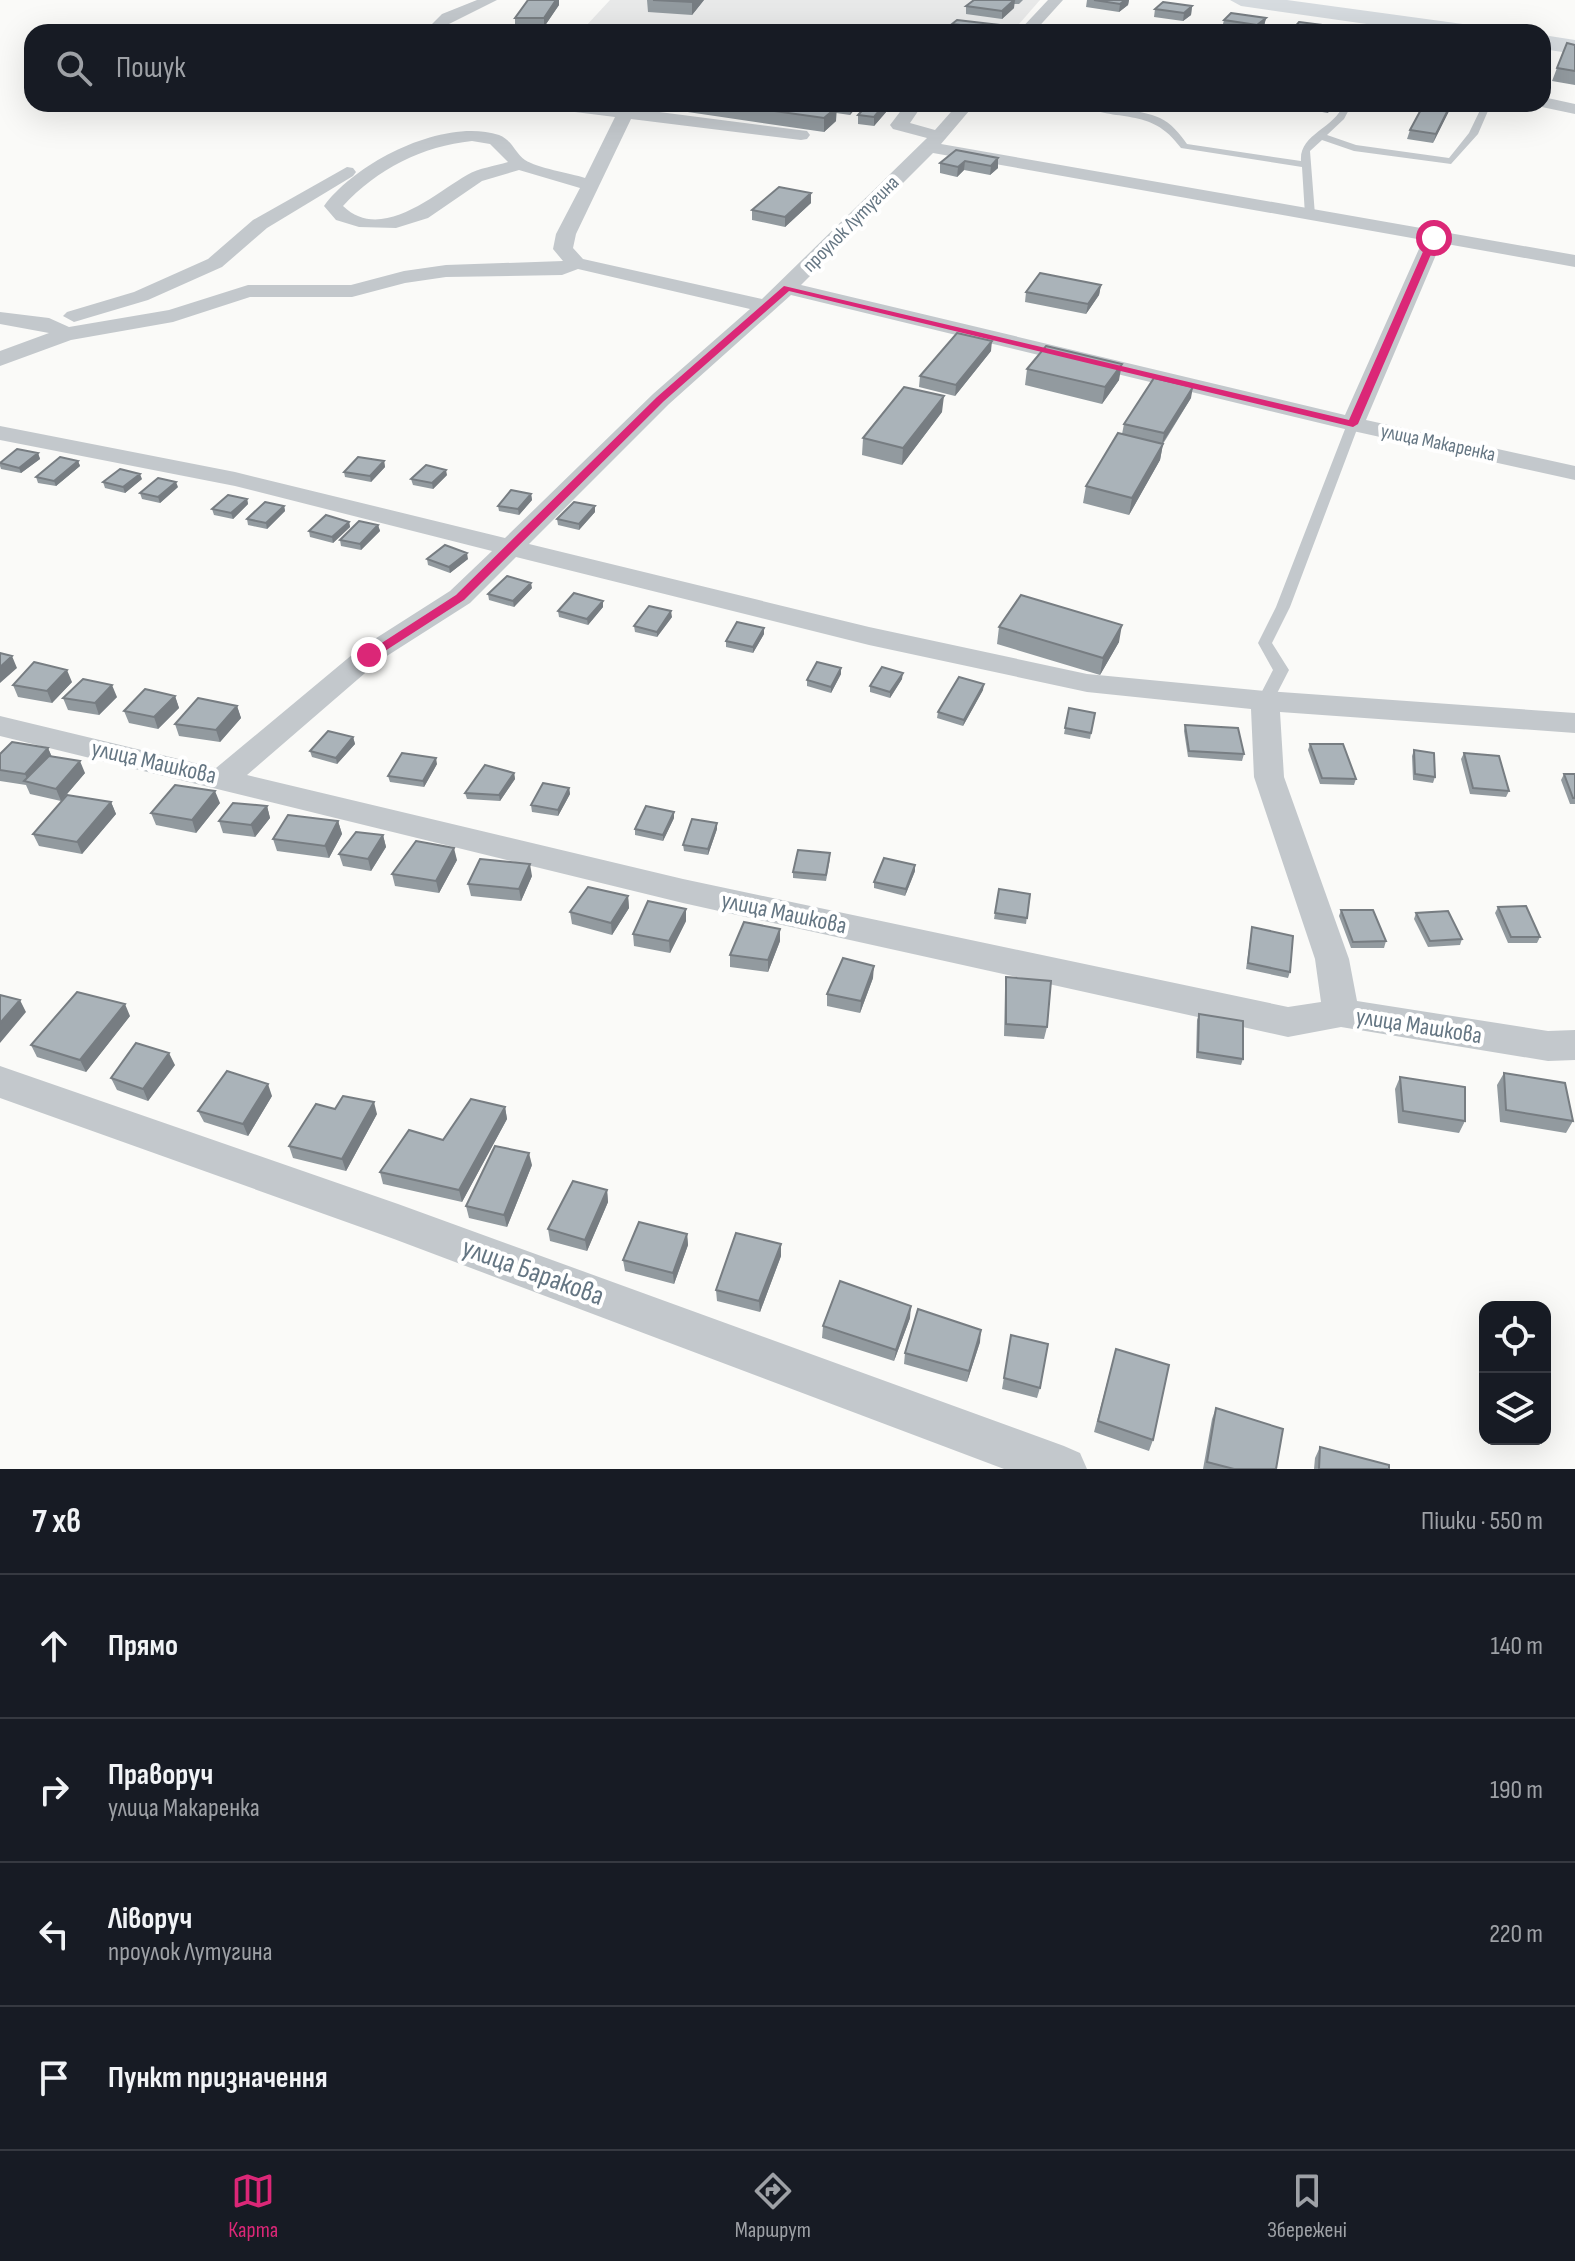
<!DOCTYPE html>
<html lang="uk">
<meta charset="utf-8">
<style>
body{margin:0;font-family:"Sofia Sans Condensed",sans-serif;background:#20242c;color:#f1f3f6}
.controls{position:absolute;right:24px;bottom:24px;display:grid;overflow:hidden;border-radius:16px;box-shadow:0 8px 32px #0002}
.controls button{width:72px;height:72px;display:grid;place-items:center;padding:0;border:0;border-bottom:2px solid #363941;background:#171b24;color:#f1f3f6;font:40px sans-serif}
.stop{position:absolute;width:24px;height:24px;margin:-18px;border:6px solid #db2777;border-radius:50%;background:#fff}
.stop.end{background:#db2777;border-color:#fff;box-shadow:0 2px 8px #0008}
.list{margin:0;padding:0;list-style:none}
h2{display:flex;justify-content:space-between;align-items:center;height:104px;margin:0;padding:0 32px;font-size:34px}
h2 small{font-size:26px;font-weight:400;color:#9ea1a6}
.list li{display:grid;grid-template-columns:52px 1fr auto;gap:24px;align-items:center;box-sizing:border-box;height:144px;padding:0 32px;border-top:2px solid #363941}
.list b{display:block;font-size:30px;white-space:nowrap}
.list p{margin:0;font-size:26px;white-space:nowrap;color:#9ea1a6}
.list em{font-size:26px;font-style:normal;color:#9ea1a6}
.icon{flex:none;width:44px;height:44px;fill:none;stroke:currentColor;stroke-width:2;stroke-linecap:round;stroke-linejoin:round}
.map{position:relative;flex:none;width:1575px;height:1469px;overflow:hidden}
.search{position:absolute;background:#171b24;box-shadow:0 8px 32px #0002;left:24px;right:24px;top:24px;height:88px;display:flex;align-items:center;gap:20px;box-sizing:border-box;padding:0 28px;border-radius:24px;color:#9ea1a6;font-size:30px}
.sheet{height:680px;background:#171b24}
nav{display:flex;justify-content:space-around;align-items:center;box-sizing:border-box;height:112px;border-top:2px solid #363941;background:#171b24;font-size:22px;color:#9ea1a6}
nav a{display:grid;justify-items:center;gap:4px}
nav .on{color:#db2777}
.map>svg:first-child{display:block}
</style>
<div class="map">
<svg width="1575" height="1469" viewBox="0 0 1575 1469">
<rect width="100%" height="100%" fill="#fafaf8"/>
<path fill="#e8e9e9" d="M610,0H1040L1012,32H651L585,27Z"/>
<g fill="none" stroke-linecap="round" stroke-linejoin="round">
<path fill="#c3c8cc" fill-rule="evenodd" d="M1079,104C1098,104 1142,110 1160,118C1171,123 1180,134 1187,144L1301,161C1299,134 1334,129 1344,104H1352L1344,119L1327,135L1356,145L1449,158L1469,133L1483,104H1491L1478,134L1451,164L1354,151L1322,140L1310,151L1315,215L1310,218L1305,215L1302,167L1181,148C1150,105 1116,124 1079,104Z
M1353,420L1359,424L1290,607L1272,643L1289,670L1271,705H1259L1257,701L1273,670L1258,643L1276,607L1347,424Z"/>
<path fill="#c3c8cc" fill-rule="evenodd" d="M477,0H497L447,25L463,32H436L431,25L442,14Z
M1048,0H1063L1034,32H1018Z
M1543,97L1575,104V114L1537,106L1543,104Z
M543,104L620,107L622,104H638L636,109L807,131L810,135L807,139L801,140L631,119L576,234L573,248L583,259L762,299L927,138L893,129L890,125L906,104H923L910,123L935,130L958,104H975L941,144L1575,255V267L1441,243L1366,420L1575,466V480L1353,431L791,295L669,404L529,544L869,627L1087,674L1265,691L1575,713V733L1280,712L1284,777L1349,959L1357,1001L1548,1031L1575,1030V1060L1548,1061L1341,1027L1288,1037L683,903L0,736V716L216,768L359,649L450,591L492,551L235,486L0,440V426L235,472L505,538L653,394L750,309L578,269L562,275L446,277L405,283L352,297H250L173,322L71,340L0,366V351L49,333L0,324V312L49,318L69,327L169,310L248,285H351L404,271L446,265L563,261L553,249L556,234L580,188L519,170L482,181L428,218L396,228L359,227L336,220L324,206C356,162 444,117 499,135C512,140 515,153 525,160C537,168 570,173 585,178L615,117L551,109ZM472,141L490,144L508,162C495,166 479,168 467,175C434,194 381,243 343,206C377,169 423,146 472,141ZM933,153L1423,240L1345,415L801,285ZM516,557L869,645L1087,692L1251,709L1254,777L1315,959L1321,1002L1288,1007L683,879L247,775L379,661L470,603Z
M347,167L353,168L356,172L353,176L267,228L222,267L148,300L74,322L63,316L67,312L134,292L208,259L253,220Z
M0,1066L398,1204L1064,1446L1080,1453L1087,1469H1004L394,1239L0,1098Z"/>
<path fill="#d6dbdf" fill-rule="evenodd" d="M1230,0H1287L1470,25L1481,32H1423L1241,6Z
M1543,35L1575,40V54L1543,49Z"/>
</g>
<path fill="#929a9f" d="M528,0H559V5L544,27L515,26V18Z
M647,0H704L692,15L648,12Z
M974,0H1023L1019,4H1014V8L1002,19L966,14V6Z
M1087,0H1129L1128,5L1119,12L1086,7Z
M1192,6L1191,15L1183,21L1154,17L1155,9Z
M1266,18L1264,26L1257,32H1247L1222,28L1224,20Z
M1575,45V85L1552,81L1557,68Z
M646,104H859L850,115L836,113V121L824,132L647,106Z
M893,104L874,126L858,124V115Z
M1276,104H1334L1328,113Z
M1451,104L1449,111L1433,143L1407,139L1410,130Z
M956,150L998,168L990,175L964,170L957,177L940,173V163Z
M811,193V203L785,227L752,220V210Z
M1101,285L1099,295L1086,314L1025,302L1026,292Z
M991,351L955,396L919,387L920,376Z
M1027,369L1119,380L1102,404L1025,385Z
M1191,398L1163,444L1160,460L1129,515L1083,503L1086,486L1122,434L1124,424Z
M942,412L902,465L862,455L863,438Z
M38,453L40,459L21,473L1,469L0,466V462Z
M78,461L80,466L56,486L38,483L36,477Z
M384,461L385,467L371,482L345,477L344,472Z
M447,475L433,489L413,485L411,479Z
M142,479L125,493L105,488L103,482Z
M178,487L160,503L142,499L140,493Z
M531,494L532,500L519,515L499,511L498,506Z
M247,499L248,504L233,519L214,515L212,509Z
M284,506L285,511L267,529L248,525L247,519Z
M595,512L579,530L558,525L557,519Z
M349,522L350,527L333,543L310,537L309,531Z
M378,525L380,531L361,550L341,546L340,540Z
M427,559H468L450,573L428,565Z
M532,588L514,607L489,600L488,594Z
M603,601V607L588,625L559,617L558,611Z
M672,617L657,637L635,632L634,626Z
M999,627L1119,642L1100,675L997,644Z
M764,634L753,653L726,647V641Z
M841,668V674L831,693L807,686V680Z
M902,679L890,698L870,692V686Z
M72,682L52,703L18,697L13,685Z
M983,690L963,726L937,718L938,712Z
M175,696L179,708L158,729L129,723L124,711Z
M117,697L99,715L68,710L63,698Z
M237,706L241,718L220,742L179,736L175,724Z
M1069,708L1095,713L1090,739L1064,734Z
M1185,725L1244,754L1242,761L1188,757L1184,731Z
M353,737L355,744L337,764L312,757L310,751Z
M1310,744L1356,779L1354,785L1320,784L1308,750Z
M48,748L52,757L85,773L61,801L30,794L26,785L0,781V754Z
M1414,750L1435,777L1433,783L1413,780L1412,756Z
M1464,753L1509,791L1506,797L1470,794L1461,759Z
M437,764L424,787L390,782L388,776Z
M514,773L515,779L500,801L467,799L465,793Z
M1564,774H1575V804H1570L1561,780Z
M569,788L570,794L558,816L532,812L531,805Z
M111,802L116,814L82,854L39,846L33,834Z
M220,803L196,833L156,825L151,813Z
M267,806L270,818L255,837L223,833L219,821Z
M674,818L663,841L635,835V829Z
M338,821L342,834L329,858L277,851L273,839Z
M717,829L708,855L684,851L683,845Z
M383,835L386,847L371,871L343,866L339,854Z
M830,859L826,881L793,878V872Z
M457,860L439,893L395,886L392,874Z
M915,871L905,896L874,888V882Z
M532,876L521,901L471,896L468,884Z
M999,889L1030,894L1026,924L994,919Z
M628,896L629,908L612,935L572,924L570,912Z
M1498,907L1540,937L1537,943H1508L1495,913Z
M1341,910L1386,941L1384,948H1351L1339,916Z
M1416,913L1462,939L1460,945L1428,947L1414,919Z
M686,921L670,953L634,946L633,934Z
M1252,927L1290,972L1288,978L1246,969Z
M780,929V941L768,972L730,967V955Z
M1006,977L1047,1027L1044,1039L1004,1036L1005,989Z
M873,978L860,1013L827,1006V994Z
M1199,1014L1243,1059L1241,1065L1196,1058L1197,1020Z
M130,1016L86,1072L37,1057L31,1045Z
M175,1065L148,1101L117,1090L111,1078Z
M1504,1073L1573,1121L1566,1133L1500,1122L1497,1085Z
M1400,1077L1465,1121L1459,1133L1398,1123L1395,1089Z
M272,1096L248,1136L204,1122L198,1111Z
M505,1107L507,1119L462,1202L383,1184L380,1172L443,1140Z
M377,1114L346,1171L293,1158L289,1146Z
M532,1165L507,1227L469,1218L466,1206Z
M607,1190L608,1202L587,1251L550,1241L548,1229Z
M687,1234L688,1245L674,1284L625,1271L623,1260Z
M781,1244V1256L760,1312L717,1301L716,1290Z
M910,1318L894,1361L822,1338L823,1326Z
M1011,1335L1040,1388L1037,1398L1002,1389Z
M980,1342L967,1382L904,1364L905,1353Z
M1116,1349L1153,1440L1149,1451L1094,1432Z
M1216,1408L1276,1469H1203L1212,1419Z
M1320,1447L1389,1469H1314L1315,1458Z"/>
<path fill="#777d82" d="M556,0H559V5L544,27V18Z
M693,0H704L692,15V2Z
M1015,0L1014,8L1002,19V11Z
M1125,0H1129L1128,5L1119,12L1120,4Z
M1192,6L1191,15L1183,21L1184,13Z
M1266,18L1264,26L1256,32L1257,25Z
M852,104H859L850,115L851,106Z
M885,104H893L874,126V117Z
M1451,104L1449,111L1433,143L1436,134Z
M837,107L836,121L824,132V118Z
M998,158V168L990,175L991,166Z
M965,161L964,170L957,177L958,167Z
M811,193V203L785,227V217Z
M1101,285L1099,295L1086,314L1088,304Z
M992,341L991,351L955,396L956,385Z
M1122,364L1119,380L1102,404L1105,387Z
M1193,387L1191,398L1162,444L1164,433Z
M944,396L942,412L902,465L903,448Z
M1163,444L1160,460L1129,515L1132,498Z
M38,453L40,459L21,473L19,468Z
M78,461L80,466L56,486L54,481Z
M384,461L385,467L371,482L370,476Z
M446,470L447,475L433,489L432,483Z
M140,474L142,479L125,493L123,487Z
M176,482L178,487L160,503L158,497Z
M531,494L532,500L519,515L518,509Z
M247,499L248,504L233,519L231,513Z
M284,506L285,511L267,529L266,523Z
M595,506V512L579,530V524Z
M349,522L350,527L333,543L332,537Z
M378,525L380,531L361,550L360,544Z
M467,553L468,559L450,573L449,567Z
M531,583L532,588L514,607L513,601Z
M603,601V607L588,625L587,619Z
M671,611L672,617L657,637V632Z
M1122,625L1119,642L1100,675L1103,658Z
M764,628V634L753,653V647Z
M12,656L17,668L0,683V667Z
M841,668V674L831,693V687Z
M67,670L72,682L52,703L47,691Z
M903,673L902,679L890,698V692Z
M984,684L983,690L963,726L964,720Z
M112,685L117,697L99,715L95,703Z
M175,696L179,708L158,729L154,717Z
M237,706L241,718L220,742L216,730Z
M353,737L355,744L337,764L336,758Z
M48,748L53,760L29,783L25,774Z
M436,758L437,764L424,787L423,781Z
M80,761L85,773L61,801L56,789Z
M514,773L515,779L500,801L499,795Z
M569,788L570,794L558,816V810Z
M215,791L220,803L196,833L192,820Z
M111,802L116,814L82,854L77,842Z
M267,806L270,818L255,837L251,825Z
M674,812V818L663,841V835Z
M338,821L342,834L329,858L325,846Z
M717,823V829L708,855V849Z
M383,835L386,847L371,871L368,859Z
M454,848L457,860L439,893L436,881Z
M530,864L532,876L521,901L519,889Z
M915,865V871L905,896L906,889Z
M628,896L629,908L612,935L611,923Z
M686,909V921L670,953L669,941Z
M780,929V941L768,972V960Z
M874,966L873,978L860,1013L861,1001Z
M20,1000L26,1012L0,1043V1023Z
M125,1004L130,1016L86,1072L80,1060Z
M169,1053L175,1065L148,1101L143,1089Z
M268,1084L272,1096L248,1136L243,1124Z
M374,1102L377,1114L346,1171L342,1159Z
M505,1107L507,1119L462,1202L459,1190Z
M529,1153L532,1165L507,1227L504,1215Z
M607,1190L608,1202L587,1251L585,1240Z
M687,1234L688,1245L674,1284L673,1273Z
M781,1244V1256L760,1312L759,1301Z
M911,1306L910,1318L894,1361L896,1350Z
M981,1330L980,1342L967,1382L969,1371Z"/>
<path fill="#aab3b9" stroke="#777d82" stroke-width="2" d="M528,0H556L544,18H515Z
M653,0H693L692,2Z
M974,0H1014L1002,11L966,6Z
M1094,0H1125L1120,4Z
M1163,2L1192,6L1184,13L1155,9Z
M1231,13L1266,18L1257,25L1224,20Z
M957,20L1000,25L995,29L952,24Z
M1299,22L1331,26L1328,32L1293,29Z
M955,25L991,29L987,32H946Z
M348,26L353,31L346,32H313Z
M1567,43L1575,45V71L1557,68Z
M726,104H813L837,107L824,118Z
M868,104H885L874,117L858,115Z
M1424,104H1451L1436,134L1410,130Z
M956,150L998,158L991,166L965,161L958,167L940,163Z
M779,187L811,193L785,217L752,210Z
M1040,273L1101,285L1088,304L1026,292Z
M957,333L992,341L956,385L920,376Z
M1046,346L1122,364L1105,387L1027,369Z
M1154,378L1193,387L1164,433L1124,424Z
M904,387L944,396L903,448L863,438Z
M1118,433L1163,444L1132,498L1086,486Z
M17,449L38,453L19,468L0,463Z
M60,457L78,461L54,481L36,477Z
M358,457L384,461L370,476L344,472Z
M426,465L446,470L432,483L411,479Z
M120,469L140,474L123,487L103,482Z
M158,478L176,482L158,497L140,493Z
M511,490L531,494L518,509L498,506Z
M228,495L247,499L231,513L212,509Z
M265,502L284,506L266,523L247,519Z
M574,502L595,506L579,524L557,519Z
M326,515L349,522L332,537L309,531Z
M359,521L378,525L360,544L340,540Z
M445,545L467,553L449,567L427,559Z
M507,576L531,583L513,601L488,594Z
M574,593L603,601L587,619L558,611Z
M1021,595L1122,625L1103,658L999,627Z
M649,606L671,611L657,632L634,626Z
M737,622L764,628L753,647L726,641Z
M0,653L12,656L0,667Z
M34,662L67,670L47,691L13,685Z
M817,662L841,668L831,687L807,680Z
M882,667L903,673L890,692L870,686Z
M959,677L984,684L964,720L938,712Z
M83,679L112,685L95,703L63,698Z
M145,689L175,696L154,717L124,711Z
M198,698L237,706L216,730L175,724Z
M1069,708L1095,713L1091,733L1065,728Z
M1185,725L1238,728L1244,754L1189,751Z
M328,731L353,737L336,758L310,751Z
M12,742L48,748L25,774L0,770V754Z
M1310,744H1343L1356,779L1322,778Z
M1414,750L1434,753L1435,777L1415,774Z
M402,753L436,758L423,781L388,776Z
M1464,753L1499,756L1509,791L1473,788Z
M49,756L80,761L56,789L24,781Z
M485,765L514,773L499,795L465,793Z
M1564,774H1575V798H1573Z
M543,783L569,788L558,810L531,805Z
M175,785L215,791L192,820L151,813Z
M67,795L111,802L77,842L33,834Z
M233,803L267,806L251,825L219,821Z
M646,806L674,812L663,835L635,829Z
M288,815L338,821L325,846L273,839Z
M692,819L717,823L708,849L683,845Z
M356,832L383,835L368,859L339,854Z
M416,841L454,848L436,881L392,874Z
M798,850L830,853L826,875L793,872Z
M884,858L915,865L906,889L874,882Z
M480,859L530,864L519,889L468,884Z
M588,887L628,896L611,923L570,912Z
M999,889L1030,894L1027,918L995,913Z
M648,901L686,909L669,941L633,934Z
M1526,906L1540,937H1511L1498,907Z
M1341,910H1373L1386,941L1353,942Z
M1448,911L1462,939L1430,941L1416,913Z
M744,922L780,929L768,960L730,955Z
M1252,927L1293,936L1290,972L1248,963Z
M843,958L874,966L861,1001L827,994Z
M1006,977L1051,981L1047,1027L1006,1024Z
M77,992L125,1004L80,1060L31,1045Z
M0,995L20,1000L0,1023Z
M1199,1014L1243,1021V1059L1198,1052Z
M136,1043L169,1053L143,1089L111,1078Z
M227,1071L268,1084L243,1124L198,1111Z
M1504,1073L1565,1083L1573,1121L1506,1110Z
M1400,1077L1465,1087V1121L1403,1111Z
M343,1096L374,1102L342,1159L289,1146L316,1104L335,1109Z
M471,1099L505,1107L459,1190L380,1172L409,1130L443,1140Z
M495,1146L529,1153L504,1215L466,1206Z
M573,1181L607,1190L585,1240L548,1229Z
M639,1222L687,1234L673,1273L623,1260Z
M736,1233L781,1244L759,1301L716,1290Z
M840,1281L911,1306L896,1350L823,1326Z
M918,1309L981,1330L969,1371L905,1353Z
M1011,1335L1048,1344L1040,1388L1004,1378Z
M1116,1349L1169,1365L1153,1440L1098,1421Z
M1216,1408L1283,1429L1276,1469H1234L1207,1462Z
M1320,1447L1389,1465V1469H1319Z"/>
<path fill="#db2777" d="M1434,235L1438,238L1358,424L1353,427L789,291L664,401L464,600L374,658L363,655L456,595L657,397L784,286L1349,420L1429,238Z"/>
<g text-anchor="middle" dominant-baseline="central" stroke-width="8" stroke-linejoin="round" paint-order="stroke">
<g font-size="20" fill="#657683" stroke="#fff">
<text transform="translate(851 224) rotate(-45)">проулок Лутугина</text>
<text transform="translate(1438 443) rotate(12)">улица Макаренка</text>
</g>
<g font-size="24" fill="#657683" stroke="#fff">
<text transform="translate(154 762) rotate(13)">улица Машкова</text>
<text transform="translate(784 913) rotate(12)">улица Машкова</text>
<text transform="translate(1419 1026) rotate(9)">улица Машкова</text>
</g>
<g font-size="28" fill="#657683" stroke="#fff">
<text transform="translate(533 1272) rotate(20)">улица Баракова</text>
</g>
</g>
</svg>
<div class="controls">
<button><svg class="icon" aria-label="locate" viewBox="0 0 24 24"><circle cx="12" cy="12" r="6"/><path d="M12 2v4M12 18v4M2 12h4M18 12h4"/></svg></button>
<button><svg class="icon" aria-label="layers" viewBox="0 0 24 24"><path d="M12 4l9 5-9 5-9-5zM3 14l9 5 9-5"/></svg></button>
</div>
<div class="stop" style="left:1434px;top:238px"></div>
<div class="stop end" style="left:369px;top:655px"></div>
<div class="search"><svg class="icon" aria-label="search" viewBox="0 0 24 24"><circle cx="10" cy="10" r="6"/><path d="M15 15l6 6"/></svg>Пошук</div>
</div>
<section class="sheet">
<h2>7 хв<small>Пішки · 550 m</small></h2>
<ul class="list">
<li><svg class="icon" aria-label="ahead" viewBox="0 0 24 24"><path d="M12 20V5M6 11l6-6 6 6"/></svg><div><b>Прямо</b></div><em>140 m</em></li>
<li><svg class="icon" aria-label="right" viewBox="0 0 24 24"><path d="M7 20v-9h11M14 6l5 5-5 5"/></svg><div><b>Праворуч</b><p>улица Макаренка</p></div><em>190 m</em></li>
<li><svg class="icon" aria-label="left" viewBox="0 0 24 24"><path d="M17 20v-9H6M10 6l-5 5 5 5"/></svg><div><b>Ліворуч</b><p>проулок Лутугина</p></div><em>220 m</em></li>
<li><svg class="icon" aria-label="arrive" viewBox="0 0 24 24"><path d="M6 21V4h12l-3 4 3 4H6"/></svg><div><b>Пункт призначення</b></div></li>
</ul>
</section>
<nav>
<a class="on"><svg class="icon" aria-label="map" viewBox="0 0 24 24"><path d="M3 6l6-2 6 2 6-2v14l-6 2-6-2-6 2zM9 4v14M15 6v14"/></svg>Карта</a>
<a><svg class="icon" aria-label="directions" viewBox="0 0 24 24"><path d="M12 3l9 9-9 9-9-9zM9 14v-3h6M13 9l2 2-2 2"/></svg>Маршрут</a>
<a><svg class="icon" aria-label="saved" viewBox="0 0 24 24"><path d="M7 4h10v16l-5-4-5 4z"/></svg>Збережені</a>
</nav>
